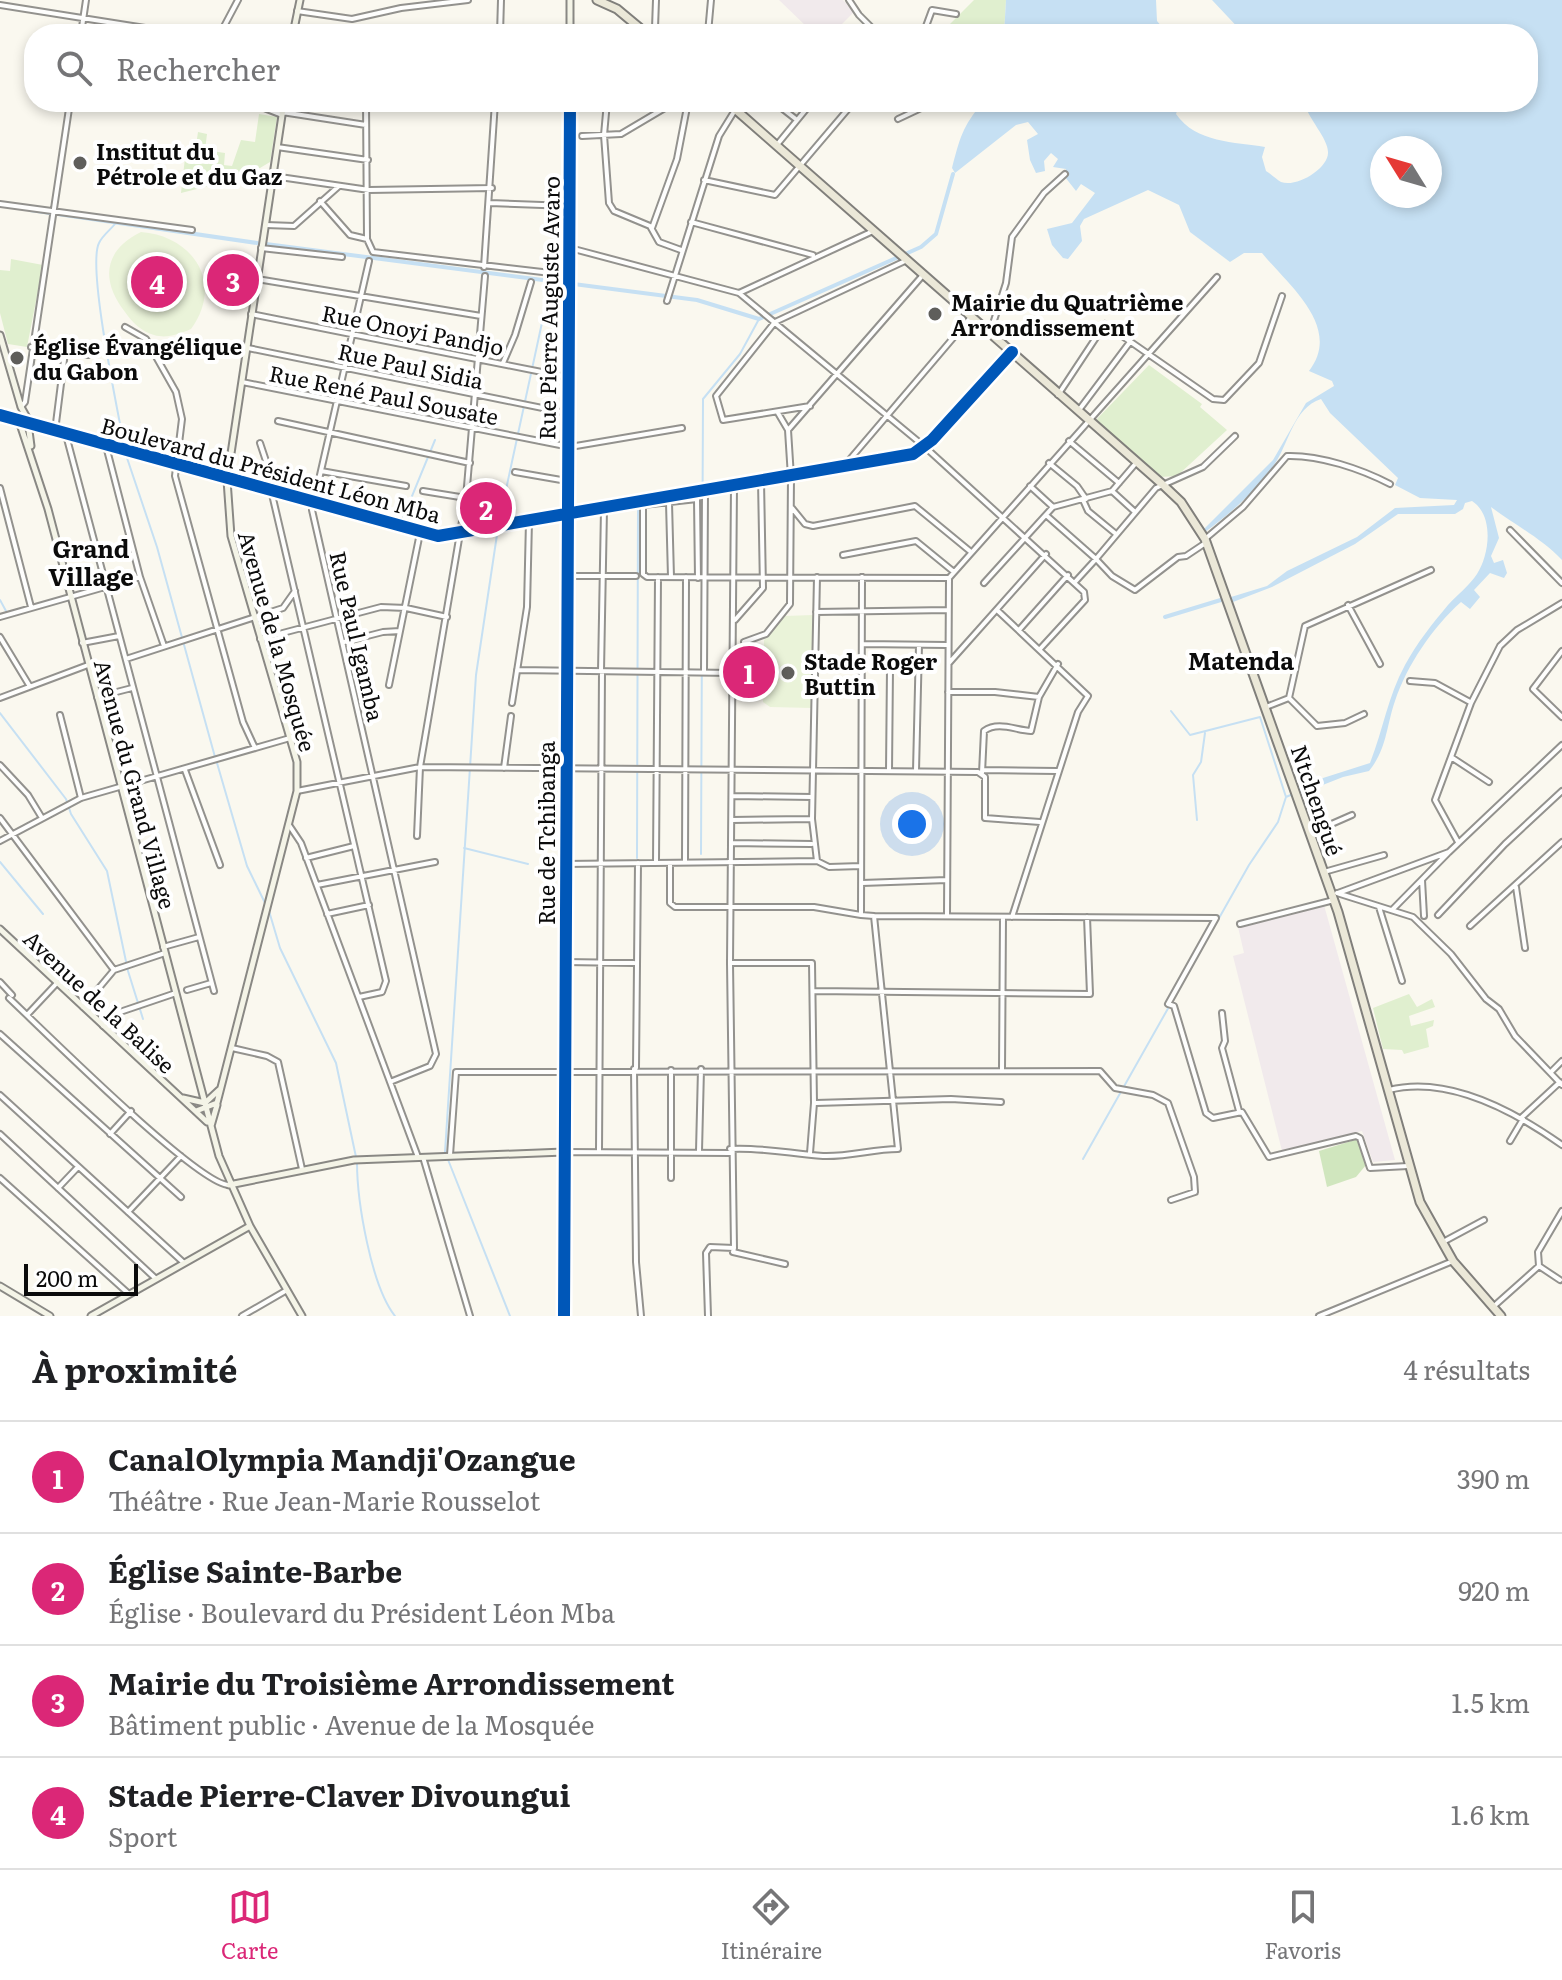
<!DOCTYPE html>
<html lang="fr">
<meta charset="utf-8">
<style>
body{margin:0;font-family:Literata,serif;background:#f2f2f2;color:#202124}
.compass{position:absolute;left:1370px;top:136px;width:72px;height:72px;border-radius:50%;background:#fff;box-shadow:0 4px 12px #0003;rotate:307deg}
.scale{position:absolute;left:24px;bottom:20px;width:114px;box-sizing:border-box;padding-left:8px;border:4px solid #0b0b0b;border-top:0;font-size:22px;line-height:28px;white-space:nowrap;color:#0b0b0b;-webkit-text-stroke:6px #fff;paint-order:stroke}
.you{position:absolute;left:912px;top:824px;width:28px;height:28px;margin:-20px;border:6px solid #fff;border-radius:50%;background:#1a73e8;box-shadow:0 0 0 12px #1a73e833}
.badge{display:grid;place-items:center;width:52px;height:52px;border-radius:50%;background:#db2777;color:#fff;font-size:26px;font-weight:700}
.pin{position:absolute;translate:-50% -50%;border:4px solid #fff;box-shadow:0 2px 8px #0006}
.list{margin:0;padding:0;list-style:none}
h2{display:flex;justify-content:space-between;align-items:center;height:104px;margin:0;padding:0 32px;font-size:34px}
h2 small{font-size:26px;font-weight:400;color:#757577}
.list li{display:grid;grid-template-columns:52px 1fr auto;gap:24px;align-items:center;box-sizing:border-box;height:112px;padding:0 32px;border-top:2px solid #e0e0e0}
.list b{display:block;font-size:30px;white-space:nowrap}
.list p{margin:0;font-size:26px;white-space:nowrap;color:#757577}
.list em{font-size:26px;font-style:normal;color:#757577}
.icon{flex:none;width:44px;height:44px;fill:none;stroke:currentColor;stroke-width:2;stroke-linecap:round;stroke-linejoin:round}
.map{position:relative;flex:none;width:1562px;height:1316px;overflow:hidden}
.search{position:absolute;background:#fff;box-shadow:0 4px 12px #0003;left:24px;right:24px;top:24px;height:88px;display:flex;align-items:center;gap:20px;box-sizing:border-box;padding:0 28px;border-radius:32px;color:#757577;font-size:30px}
.sheet{height:552px;background:#fff}
nav{display:flex;justify-content:space-around;align-items:center;box-sizing:border-box;height:112px;border-top:2px solid #e0e0e0;background:#fff;font-size:22px;color:#757577}
nav a{display:grid;justify-items:center;gap:4px}
nav .on{color:#db2777}
.map>svg:first-child{display:block}
</style>
<div class="map">
<svg width="1562" height="1316" viewBox="0 0 1562 1316">
<rect width="100%" height="100%" fill="#faf8ef"/>
<path fill="#f1eaec" d="M779,0H843L854,12L832,34H800L807,27Z
M1324,905L1395,1160L1373,1162L1362,1131L1282,1151L1233,956L1244,953L1238,927Z"/>
<path fill="#e0efcf" d="M974,0H1006L1004,34L966,26L953,34H940Z
M259,114L277,117L270,162L260,168H248L244,177L181,193L185,158L194,159L198,132L207,134L205,150L225,153L224,165L232,166L241,140L255,142Z
M11,259L43,265L27,347L8,344L0,313V270L10,271Z
M1149,365L1202,404L1200,407L1227,430L1177,476L1160,477L1095,421Z
M1409,994L1417,1007L1432,999L1435,1007L1409,1016L1411,1026L1434,1020L1433,1026L1426,1029L1429,1047L1404,1054L1402,1050L1383,1049L1373,1008Z"/>
<path fill="#d0e6be" d="M1358,1139L1366,1165L1356,1177L1327,1187L1319,1151Z"/>
<path fill="#eaf3d9" d="M141,232C194,236 224,284 191,329C179,334 167,339 154,335C142,332 132,322 125,312C100,280 104,250 141,232Z
M813,615L812,708L770,707L763,702L764,640L785,616Z"/>
<path fill="#c6e0f3" fill-rule="evenodd" d="M1006,0H1156L1157,21L1168,34H1004Z
M1212,0H1562V560C1541,538 1515,525 1491,507L1499,538L1491,556L1494,563L1503,560L1507,573L1504,578L1490,573L1474,590L1480,597L1470,609L1461,602C1433,627 1407,665 1395,701C1386,727 1387,749 1369,771L1343,777L1300,794L1298,786L1370,763C1383,730 1388,696 1405,665C1417,643 1432,624 1448,605C1457,595 1470,585 1477,574C1490,554 1494,515 1472,501L1465,503L1463,509L1455,514H1398L1355,544L1272,587L1233,602L1231,597L1267,586L1287,571L1357,537L1395,508L1454,505L1457,500L1420,498L1395,485L1398,478L1330,413L1321,399C1293,408 1289,444 1274,465C1257,490 1230,514 1205,532L1204,529L1273,460L1306,403L1334,386L1332,381L1309,371C1343,327 1288,285 1262,253H1244L1230,262L1190,232L1179,205L1148,190L1084,219L1080,226L1082,241L1068,259L1063,258L1052,245L1047,229L1072,223L1095,193L1081,184L1076,191L1065,177L1066,169L1053,167L1058,159L1051,153L1044,161L1045,171L1036,173L1030,160L1027,140L1038,134L1028,122L1016,125L955,173L952,168C960,138 962,127 983,102H1180L1176,114C1196,143 1235,142 1265,147L1262,157L1266,171C1271,174 1276,179 1281,182C1297,188 1329,168 1328,152C1328,138 1308,119 1304,102H1528V34H1244ZM1382,148H1430V196H1382Z"/>
<g fill="none" stroke-linecap="round" stroke-linejoin="round">
<path stroke="#c6e0f3" stroke-width="2" d="M115,224C111,229 102,236 99,243C87,267 118,411 124,445
M125,452L157,547L215,757
M499,522L543,318L559,291V281
M401,523L435,440
M498,528L476,675L445,1152L510,1316
M0,600L6,611
M1171,711L1190,735L1260,717L1286,797L1293,794
M0,713L66,799L71,814L107,871L128,971L143,1019
M217,763L247,866L266,905
M1197,820L1193,775L1201,762L1205,733
M464,848L528,864
M701,854L703,399L740,354L759,319
M637,858L638,504
M0,862L43,914
M269,911L280,948L336,1063L356,1157
M1083,1159L1249,865L1278,822L1286,797
M357,1162C357,1201 371,1286 395,1316"/>
<path stroke="#c6e0f3" stroke-width="4" d="M30,210L257,243
M266,244L697,300L759,319L921,247L936,234L953,174
M1165,617L1224,599"/>
<g stroke="#93928e" stroke-width="8">
<path id="street" d="M656,0L655,28L713,34
M849,0L859,15L878,34
M0,5L183,34
M297,11L352,19L401,8L468,0
M708,33L711,0
M81,34L86,0
M220,34L238,0
M500,34L501,0
M917,34L925,29L932,10L956,14
M224,102L264,108L282,115
M366,102L367,239L373,252L568,275
M607,102L604,135L609,203L614,211L650,226L659,242L681,250
M774,102L797,120
M837,102L846,111
M282,112L366,125
M898,119L934,102
M582,136L621,134L675,102
M776,146L812,102
M277,147L368,160
M273,176L369,190L492,188
M704,180L775,195L854,102
M320,201L350,235L367,239
M490,203L569,206
M0,204L192,230
M691,222L813,255
M266,225L294,226L339,186
M652,228L677,159L688,102
M261,248L342,257
M570,248L739,293L925,447L1084,592L1085,600L1040,649
M369,261L312,510L436,1054L430,1066L390,1082
M484,267L495,102
M257,279L481,316
M739,293L873,231
M667,301L719,136L740,102
M251,314L567,377
M125,327L146,339L176,392L182,419L175,476L243,722L255,748
M990,333L1006,283L1012,237L1044,193L1065,174
M31,347L88,355
M248,348L567,413
M503,363L515,335L531,282
M242,382L570,447L682,428
M1058,395L1105,324L1213,399L1224,400L1259,363L1282,296
M810,406L723,420L716,396L775,322L905,261
M21,407L25,402L70,102
M1079,410L1130,342
M278,421L470,463
M788,430L923,275
M55,431L65,352
M66,435L214,991
M1069,441L1119,483
M260,443L267,464V489
M1049,463L1077,486L1086,499
M845,465L971,317
M321,471L406,486
M515,472L567,481
M1030,486L1053,507
M0,488L31,607
M271,490L386,981L382,992L359,997
M423,491L466,498
M1112,491L1135,512
M1083,500L1088,511L1116,534
M669,503L671,577
M792,508L805,524L813,526L915,506L971,552
M1046,515L1096,559L1156,488L1203,467L1235,436
M1510,530L1562,583
M1205,539L1243,507L1287,456C1320,455 1361,469 1390,484
M843,555L916,541L954,572
M567,576H636
M140,577L164,646
M698,578L697,499L643,505V574L647,577C747,577 848,577 949,578
M1075,582L1096,559L1112,576L1135,590L1178,557L1186,556L1207,542
M984,583L1053,507L1112,491L1136,463
M1348,605L1380,664
M997,610L1088,696L1078,712L1012,917
M816,612L948,610
M0,617L140,577L106,446
M735,620L763,588L761,481
M1019,630L1068,575
M0,637L29,685
M260,639L381,607L406,608L447,617
M344,642L383,632L400,631
M744,642L766,634L790,604L791,477L788,430L778,413
M82,643L119,636
M862,644L947,645
M1562,651L1533,689L1562,717
M126,659L283,608L295,591
M949,663L1046,554
M517,670L733,673
M601,671L604,509
M704,672L705,491
M1410,681L1435,683L1470,702
M389,685L420,533
M948,692H995L1039,697
M97,697L132,688
M0,698L88,665
M1289,698L1305,626L1431,570
M1289,698L1317,726L1345,723L1364,714
M512,703L527,607L529,521
M1266,707L1289,698
M60,715L81,798
M1451,757L1489,782
M0,765L28,795L42,818
M504,768L511,716
M185,770L220,865
M982,770L1057,771
M889,771L890,669
M916,771L919,645
M982,773L984,731C998,721 1015,730 1031,731L1039,697L1058,664
M297,791L420,767L978,772L985,777V818L1040,822
M733,796L812,797
M0,818L114,970L83,1007
M732,820L812,819
M289,825L301,843L418,1157
M1311,833L1352,815
M417,836L420,767L466,498L485,276
M0,841L81,798L290,738
M1458,842L1435,800L1471,703L1500,646L1517,630L1562,603
M732,843L812,844
M306,858L354,846
M817,861L829,867L861,866
M685,862L686,577
M656,863L658,577
M670,863V903L675,907H814L861,915
M564,864L817,861L812,819L817,577
M1324,872L1384,855
M1422,880L1424,916
M862,883L947,880
M317,885L435,862
M1516,887L1525,948
M1337,893L1413,917L1451,954L1486,999L1499,1009L1515,1036L1562,1085
M1338,893L1449,852L1562,745
M1379,907L1402,981
M1392,910L1448,853
M327,914L369,905
M1438,915L1505,844L1562,791
M874,916L1216,918L1168,1004L1174,1006L1206,1113L1213,1118L1242,1112L1269,1157L1356,1136L1360,1138L1370,1168L1408,1166
M947,916L949,578L1217,277
M1240,924L1334,900
M1470,926L1562,842
M163,947L199,937
M564,962L634,963
M730,963H812L814,1103L810,1153
M114,970L165,953
M0,982L12,995
M187,990L211,983
M814,991L1090,994L1087,917
M9,998C41,1028 198,1185 229,1185
M1222,1013L1225,1041L1222,1048L1239,1111
M27,1015L57,983
M103,1026L117,1013L176,993
M0,1034L181,1197
M232,1048L267,1056L278,1062L302,1169
M636,1068L638,863
M634,1069L636,1262L641,1316
M1002,1070L1003,917
M1551,1072L1562,1061
M1389,1090C1449,1075 1514,1111 1562,1145
M0,1095L184,1263
M816,1103L951,1099L1001,1102
M1521,1118L1560,1082
M0,1134L155,1278
M110,1134L131,1111
M1510,1141L1523,1119
M730,1149C762,1147 792,1154 823,1156C849,1157 873,1149 898,1149L874,916L861,915L862,577
M699,1151L701,1069
M599,1152L602,671
M450,1155L456,1072L1100,1071L1115,1088L1153,1095L1168,1103L1194,1177L1195,1192L1171,1200
M423,1157L470,1316
M0,1178L129,1294
M671,1178V1070
M58,1188L78,1167
M128,1212L181,1156
M1443,1242L1484,1220
M734,1248L730,963L734,486
M1539,1266L1560,1280
M1493,1307L1539,1266L1538,1252L1562,1211
M242,1316L287,1290
M564,1316V1152L731,1153
M708,1316L706,1253L710,1247L734,1248L733,1252L785,1264
M1319,1316L1453,1261"/>
</g>
<g stroke="#898884" stroke-width="9">
<path id="secondary" d="M293,34L300,0
M570,34V0
M0,335L21,407L30,423
M0,415L438,536L913,454L932,440L1012,352
M19,421L48,509L219,1156L250,1226L302,1316
M28,423L31,446
M555,767L565,757
M0,929L207,1122
M183,1098L205,1103L219,1090
M196,1111L217,1103L297,791V762L231,536L227,480L284,102
M211,1126L217,1105
M229,1185L354,1160L564,1152L570,102
M0,1286L50,1316
M91,1316L250,1226"/>
</g>
<g stroke="#807f7b" stroke-width="11">
<path id="primary" d="M597,0L617,9L647,34
M727,102L1162,484L1181,502L1205,539L1338,912L1420,1202L1453,1261L1501,1316"/>
</g>
<use href="#street" stroke="#fefefd" stroke-width="4"/>
<use href="#secondary" stroke="#f4f4e7" stroke-width="5"/>
<use href="#primary" stroke="#ebe8d8" stroke-width="7"/>
<g stroke="#fff" stroke-width="17">
<path id="cycleway" d="M0,415L438,536L913,454L932,440L1012,352
M564,1316L570,102"/>
</g>
<use href="#cycleway" stroke="#0057b8" stroke-width="12"/>
</g>
<g fill="#5f5e5b" stroke="#fff" stroke-width="3">
<circle cx="80" cy="163" r="8"/>
<circle cx="935" cy="314" r="8"/>
<circle cx="17" cy="358" r="8"/>
<circle cx="788" cy="673" r="8"/>
</g>
<g text-anchor="middle" dominant-baseline="central" stroke-width="8" stroke-linejoin="round" paint-order="stroke">
<g font-size="22" font-weight="bold" fill="#0b0b0b" stroke="#fff" text-anchor="start">
<text x="96" y="150">Institut du<tspan x="96" dy="25">Pétrole et du Gaz</tspan></text>
<text x="951" y="301">Mairie du Quatrième<tspan x="951" dy="25">Arrondissement</tspan></text>
<text x="33" y="345">Église Évangélique<tspan x="33" dy="25">du Gabon</tspan></text>
<text x="804" y="660">Stade Roger<tspan x="804" dy="25">Buttin</tspan></text>
</g>
<g font-size="22" fill="#0b0b0b" stroke="#fff">
<text transform="translate(548 308) rotate(-89)">Rue Pierre Auguste Avaro</text>
<text transform="translate(413 329) rotate(11)">Rue Onoyi Pandjo</text>
<text transform="translate(411 365) rotate(12)">Rue Paul Sidia</text>
<text transform="translate(384 394) rotate(11)">Rue René Paul Sousate</text>
<text transform="translate(271 469) rotate(15)">Boulevard du Président Léon Mba</text>
<text transform="translate(358 636) rotate(77)">Rue Paul Igamba</text>
<text transform="translate(278 641) rotate(74)">Avenue de la Mosquée</text>
<text transform="translate(136 784) rotate(75)">Avenue du Grand Village</text>
<text transform="translate(1318 800) rotate(71)">Ntchengué</text>
<text transform="translate(545 833) rotate(-90)">Rue de Tchibanga</text>
<text transform="translate(100 1001) rotate(43)">Avenue de la Balise</text>
</g>
<g font-size="24" font-weight="bold" fill="#0b0b0b" stroke="#fff">
<text x="91" y="547">Grand<tspan x="91" dy="28">Village</tspan></text>
<text x="1241" y="659">Matenda</text>
</g>
</g>
</svg>
<svg class="compass" viewBox="-18 -18 36 36"><path d="M0-13l5 13h-10z" fill="#e53935"/><path d="M0 13l5-13h-10z" fill="#757577"/></svg>
<div class="scale">200 m</div>
<div class="you"></div>
<div class="pin badge" style="left:749px;top:672px">1</div>
<div class="pin badge" style="left:486px;top:508px">2</div>
<div class="pin badge" style="left:233px;top:280px">3</div>
<div class="pin badge" style="left:157px;top:282px">4</div>
<div class="search"><svg class="icon" aria-label="search" viewBox="0 0 24 24"><circle cx="10" cy="10" r="6"/><path d="M15 15l6 6"/></svg>Rechercher</div>
</div>
<section class="sheet">
<h2>À proximité<small>4 résultats</small></h2>
<ul class="list">
<li><span class="badge">1</span><div><b>CanalOlympia Mandji'Ozangue</b><p>Théâtre · Rue Jean-Marie Rousselot</p></div><em>390 m</em></li>
<li><span class="badge">2</span><div><b>Église Sainte-Barbe</b><p>Église · Boulevard du Président Léon Mba</p></div><em>920 m</em></li>
<li><span class="badge">3</span><div><b>Mairie du Troisième Arrondissement</b><p>Bâtiment public · Avenue de la Mosquée</p></div><em>1.5 km</em></li>
<li><span class="badge">4</span><div><b>Stade Pierre-Claver Divoungui</b><p>Sport</p></div><em>1.6 km</em></li>
</ul>
</section>
<nav>
<a class="on"><svg class="icon" aria-label="map" viewBox="0 0 24 24"><path d="M3 6l6-2 6 2 6-2v14l-6 2-6-2-6 2zM9 4v14M15 6v14"/></svg>Carte</a>
<a><svg class="icon" aria-label="directions" viewBox="0 0 24 24"><path d="M12 3l9 9-9 9-9-9zM9 14v-3h6M13 9l2 2-2 2"/></svg>Itinéraire</a>
<a><svg class="icon" aria-label="saved" viewBox="0 0 24 24"><path d="M7 4h10v16l-5-4-5 4z"/></svg>Favoris</a>
</nav>
